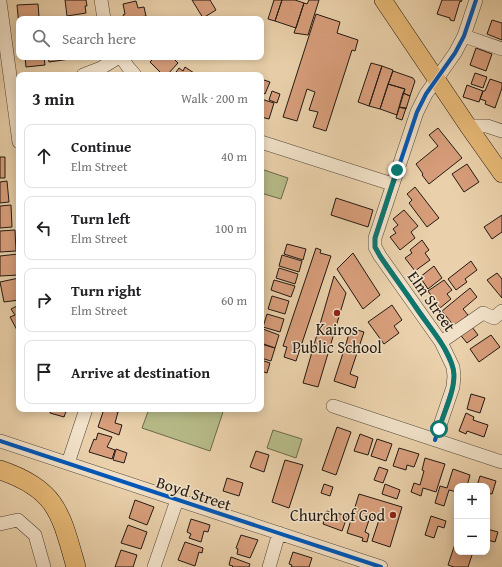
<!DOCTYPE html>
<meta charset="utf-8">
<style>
body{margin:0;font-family:"Gentium Book Plus",serif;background:#f6f6f6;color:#202124}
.controls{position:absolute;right:12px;bottom:12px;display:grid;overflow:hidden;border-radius:8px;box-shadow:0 2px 10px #0003}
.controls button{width:36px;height:36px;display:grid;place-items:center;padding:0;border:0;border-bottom:1px solid #e0e0e0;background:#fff;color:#202124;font:20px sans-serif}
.stop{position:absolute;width:12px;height:12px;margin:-9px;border:3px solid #0f766e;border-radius:50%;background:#fff}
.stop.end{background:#0f766e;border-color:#fff;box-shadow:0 1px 4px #0008}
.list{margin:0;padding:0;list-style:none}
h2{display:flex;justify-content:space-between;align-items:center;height:52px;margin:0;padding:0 16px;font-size:17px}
h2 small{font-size:13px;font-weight:400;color:#757577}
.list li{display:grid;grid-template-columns:26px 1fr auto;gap:12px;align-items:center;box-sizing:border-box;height:64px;margin:0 8px 8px;padding:0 8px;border:1px solid #e0e0e0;border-radius:8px}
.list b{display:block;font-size:15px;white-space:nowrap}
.list p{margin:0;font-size:13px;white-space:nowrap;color:#757577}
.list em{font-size:13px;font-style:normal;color:#757577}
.icon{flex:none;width:22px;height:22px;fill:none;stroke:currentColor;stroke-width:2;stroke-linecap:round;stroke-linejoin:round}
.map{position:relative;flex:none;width:502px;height:567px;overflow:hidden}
.search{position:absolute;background:#fff;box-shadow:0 2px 10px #0003;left:16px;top:16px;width:248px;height:44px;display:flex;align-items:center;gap:10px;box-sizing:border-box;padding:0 14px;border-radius:8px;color:#757577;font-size:15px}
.panel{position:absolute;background:#fff;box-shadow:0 2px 10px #0003;left:16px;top:72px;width:248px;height:340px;border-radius:8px}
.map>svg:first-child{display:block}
</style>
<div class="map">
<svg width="502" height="567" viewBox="0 0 502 567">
<rect width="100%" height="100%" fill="#ead1ab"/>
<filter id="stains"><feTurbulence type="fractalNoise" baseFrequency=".005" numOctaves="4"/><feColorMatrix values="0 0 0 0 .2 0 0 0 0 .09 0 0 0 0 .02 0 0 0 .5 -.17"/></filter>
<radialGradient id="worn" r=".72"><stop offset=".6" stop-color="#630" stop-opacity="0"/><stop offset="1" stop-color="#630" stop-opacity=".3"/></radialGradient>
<path fill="#b7bc89" stroke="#6c6a4e" d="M261,169L288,178L281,199L261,193Z
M149,409H224L210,451L142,428Z
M273,430L302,439L296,458L267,448Z"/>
<path fill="#d89e7b" stroke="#221912" d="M65,0H86L87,6H85L86,13L67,16Z
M192,0H210L216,10L203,18Z
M274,0H282L275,21L268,19Z
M282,0H295L304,3L296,28L275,21Z
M309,0H319L308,35L294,33L304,3L307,4Z
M442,0H462L461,2L460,1L454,21L450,20V18L437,14Z
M136,1L138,8L144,7L146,16L141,17V19H125L123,15L125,14L123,4Z
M38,4L39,17H33V19H19V26L17,5Z
M316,14L340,22L337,33L358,40L355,51L352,50L326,131L313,127L318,112L309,110L315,92L307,89L297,121L283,117Z
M492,20L502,23V40L487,34Z
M476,48L492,54L486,71L470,65Z
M25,57H44L45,65L26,67Z
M48,57H70V59L49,62Z
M155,57H172L178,63L167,75H163L150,62Z
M371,63L382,66L369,106L358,102Z
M382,66L393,70L380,109L369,106Z
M185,67L197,75H174L179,68L183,71Z
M393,71L413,78L415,81L410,96L403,93L405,89L388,84Z
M475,73L487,77L483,88L471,84Z
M261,79L270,82L265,94L263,93L261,99L274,103L269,119L261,117Z
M490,79L502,83V88L495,108L485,104L486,101L480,99L483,91H485Z
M388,84L405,89L397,115L380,109Z
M467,85L483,91L479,102L463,97Z
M272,91L280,94L277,103L269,100Z
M403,93L410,96L406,109L399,107Z
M399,107L406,108L402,120L396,118Z
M438,128L462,158L429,184L422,175L423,174L416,164L438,146L429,135Z
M0,157H5V178H0Z
M467,164L479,182L464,192L452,174Z
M7,181L9,202L0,203V182Z
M415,187L439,218L427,227L409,203L412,200L407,194Z
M336,198L373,210L368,227L331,215Z
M11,205L12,227L0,228V206Z
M404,210L418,226L411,232L415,238L400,250L390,237L396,233L393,229L398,225L393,219Z
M502,215V232L492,239L484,227Z
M15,230L16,251L0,252V231Z
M422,240L429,250L425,253L430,260L415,271L405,258L412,253L410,250Z
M287,244L306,249L303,260L284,254Z
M316,248L321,250L320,253L331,256L296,361L284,357L287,347L283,346Z
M353,253L380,295L363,309L337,269Z
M18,254L19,275L0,276V256Z
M282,255L302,261L299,272L279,266Z
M471,261L477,270L465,279L467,282L456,290L448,279Z
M434,266L442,278L428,289L420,277Z
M279,268L298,274L295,284L276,278Z
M497,273L502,279V298L487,280Z
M334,276L346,293L318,387L303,383Z
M19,278V300L4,302L0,282Z
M274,280L295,286L291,297L271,290Z
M444,280L452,290L447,294L451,299L440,308L428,291Z
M470,288L477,297L463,309L468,315L454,326L442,311Z
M272,296L289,301L285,314L268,309Z
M19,305V329L17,330L10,317L15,315L11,309Z
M392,305L402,320L394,326L399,333L384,344L368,322Z
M267,314L284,319L280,332L263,327Z
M469,323L478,335L467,343L458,332Z
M351,328L364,332L350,374L358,377L355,388L334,381Z
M263,329L279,335L275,348L261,343V334Z
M491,335L500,347L479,362L470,349Z
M261,344L275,348L271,361L261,358Z
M261,360L270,363L267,373L261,371Z
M471,394L485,398L480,413L467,409Z
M51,409H67L64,417L50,413Z
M104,409L118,412L115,423L122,425L119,435L98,427Z
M466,413L474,417L473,420L488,425L484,437L467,431L466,434L459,431Z
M337,427L351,432L336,475L322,470Z
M98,433L112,437L107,447L115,450L112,459L89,452L94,439L96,440Z
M360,434L373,439L368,455L354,451Z
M377,439L392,444L386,461L371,456Z
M399,448L419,454L414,467L407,465L406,470L393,466Z
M116,449L127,453L124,463L113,460Z
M256,451L269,455L264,472L250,467Z
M425,458L445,464L436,492L423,488L421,496L411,492L414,483L420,485L424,471L422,470Z
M285,460L303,465L289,508L272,502Z
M379,467L388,470L383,483L374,480Z
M453,469L470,475L467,486H457V492L449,490L444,506L435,503L440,486L447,488Z
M480,476L496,481L492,494L487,493V486H477Z
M227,478L243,483L239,496L223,491Z
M324,484L333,487L330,496L321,493Z
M385,484L400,490L397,499L382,494Z
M359,494L402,507L390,547L372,541L379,520L370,517L365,532L369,534L367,542L362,541L363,538L347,533Z
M135,500L154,507L147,525L129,518Z
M327,511L338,514V513L347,517L342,531L323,524Z
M431,516L446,521L444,528L438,526L434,538L425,535Z
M191,519L210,525L208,532L204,531L201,542L189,538L191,534L187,532Z
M128,525L147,532L141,549L121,543Z
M487,529L498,532L495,542L487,540Z
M241,535L258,540L250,558L237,554L238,549L236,548Z
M457,538V552H473L468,567H454L448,565Z
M185,542L203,548L202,553L199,552L195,566L178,560Z
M121,550L137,555L133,567H115Z
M293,552L312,558L309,567H291L292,565L289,564Z
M231,557L250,564L249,567H232L233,566L229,565Z"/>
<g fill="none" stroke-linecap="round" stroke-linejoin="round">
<g stroke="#544738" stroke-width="14">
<path id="minor" d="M101,0L104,19
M0,2L19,142
M464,36L502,49
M121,57L128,67L135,75
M83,75L101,68L119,57
M468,126H487L502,131
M261,142L392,184
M441,342L483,313L494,318L502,311
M333,406L502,462
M435,440L453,387L454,376L453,367L441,342L380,256L375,247V238L417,112L426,94L455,53L464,36L476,0
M0,441L381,567
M68,463L86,409
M0,524L18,520L35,535L44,567
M154,567L177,500
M269,567L279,533"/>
</g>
<g stroke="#221912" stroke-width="18">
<path id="major" d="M383,0L468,126L502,174"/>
</g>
<g stroke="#221912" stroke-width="20">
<path id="highway" d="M0,470C57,489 61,514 76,567"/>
</g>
<use href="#minor" stroke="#f1e1c8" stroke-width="13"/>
<use href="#major" stroke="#e5b876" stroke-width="17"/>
<use href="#highway" stroke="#e5b876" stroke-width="19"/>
<g stroke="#f1e1c8" stroke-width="6">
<path id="cycleway" d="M435,440L453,387L454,376L453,367L441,342L380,256L375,247V238L417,112L426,94L455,53L464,36L476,0
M0,441L381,567"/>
</g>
<use href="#cycleway" stroke="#0057b8" stroke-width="4"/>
</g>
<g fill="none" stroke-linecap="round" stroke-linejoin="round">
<path stroke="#0f766e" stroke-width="5" d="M397,170L375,238V247L380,256C392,274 405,291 417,309C429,327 453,353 454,375C454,393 444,412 439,429"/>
</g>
<g fill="#8f2418" stroke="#f1e1c8" stroke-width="1.5">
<circle cx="337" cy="313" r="4"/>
<circle cx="393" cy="515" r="4"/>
</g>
<g text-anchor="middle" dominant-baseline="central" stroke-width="3" stroke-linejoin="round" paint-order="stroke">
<g font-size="16" fill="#221912" stroke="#f1e1c8">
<text transform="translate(432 301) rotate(55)">Elm Street</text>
<text transform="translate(194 493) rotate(18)">Boyd Street</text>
</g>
<g font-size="16" fill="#221912" stroke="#f1e1c8">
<text x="337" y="329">Kairos<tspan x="337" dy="18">Public School</tspan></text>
<text x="385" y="515" text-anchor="end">Church of God</text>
</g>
</g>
<rect width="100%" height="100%" filter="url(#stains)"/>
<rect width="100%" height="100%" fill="url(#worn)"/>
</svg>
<div class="controls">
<button>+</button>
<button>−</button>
</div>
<div class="stop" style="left:439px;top:429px"></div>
<div class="stop end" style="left:397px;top:170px"></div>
<div class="search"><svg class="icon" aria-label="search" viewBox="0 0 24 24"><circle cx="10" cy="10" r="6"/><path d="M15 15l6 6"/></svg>Search here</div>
<section class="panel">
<h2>3 min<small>Walk · 200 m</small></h2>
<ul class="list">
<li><svg class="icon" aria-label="ahead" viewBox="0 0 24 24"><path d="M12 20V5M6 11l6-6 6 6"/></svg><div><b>Continue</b><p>Elm Street</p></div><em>40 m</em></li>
<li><svg class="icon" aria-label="left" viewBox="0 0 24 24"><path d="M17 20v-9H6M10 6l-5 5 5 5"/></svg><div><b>Turn left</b><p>Elm Street</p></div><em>100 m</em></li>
<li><svg class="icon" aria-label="right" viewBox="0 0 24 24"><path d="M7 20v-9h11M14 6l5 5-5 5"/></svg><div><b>Turn right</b><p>Elm Street</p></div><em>60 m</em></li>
<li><svg class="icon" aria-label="arrive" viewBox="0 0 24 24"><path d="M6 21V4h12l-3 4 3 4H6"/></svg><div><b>Arrive at destination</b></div></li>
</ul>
</section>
</div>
